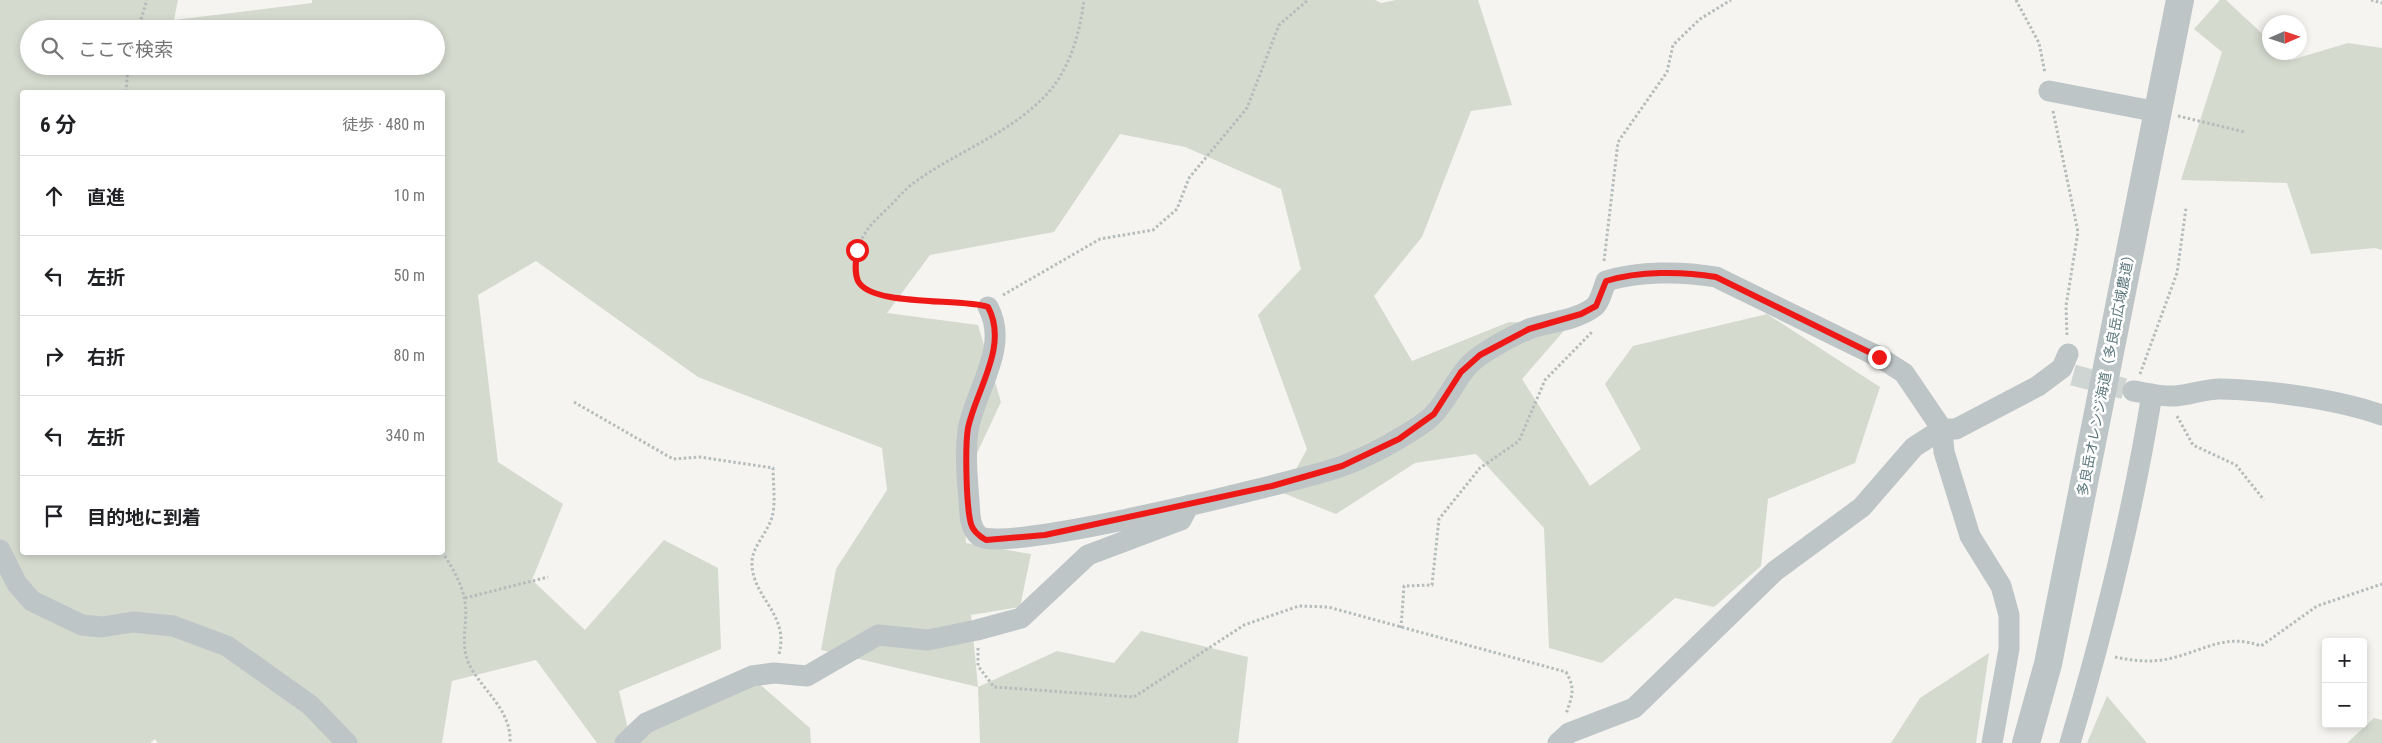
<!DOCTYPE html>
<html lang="ja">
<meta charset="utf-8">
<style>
body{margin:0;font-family:"Roboto Condensed","Noto Sans JP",sans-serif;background:#f2f2f2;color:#202124}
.controls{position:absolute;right:15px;bottom:15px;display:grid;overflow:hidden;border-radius:5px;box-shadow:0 2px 8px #0003}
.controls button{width:45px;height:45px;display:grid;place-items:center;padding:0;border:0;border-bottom:1px solid #e0e0e0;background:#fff;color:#202124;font:25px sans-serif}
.compass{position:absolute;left:2262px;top:15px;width:45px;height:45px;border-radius:50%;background:#fff;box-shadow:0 2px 8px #0003;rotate:87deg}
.stop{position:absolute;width:15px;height:15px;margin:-11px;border:4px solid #ee1917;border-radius:50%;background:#fff}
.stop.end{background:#ee1917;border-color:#fff;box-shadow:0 1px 5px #0008}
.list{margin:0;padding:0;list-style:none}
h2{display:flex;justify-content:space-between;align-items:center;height:65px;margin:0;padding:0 20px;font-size:21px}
h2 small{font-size:16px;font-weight:400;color:#757577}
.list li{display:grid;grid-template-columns:32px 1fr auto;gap:15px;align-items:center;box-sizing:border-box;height:80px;padding:0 20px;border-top:1px solid #e0e0e0}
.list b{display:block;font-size:19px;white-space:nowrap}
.list em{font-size:16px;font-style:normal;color:#757577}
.icon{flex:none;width:28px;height:28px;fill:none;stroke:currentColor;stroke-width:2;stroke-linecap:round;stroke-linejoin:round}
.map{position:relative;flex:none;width:2382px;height:743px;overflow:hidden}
.search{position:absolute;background:#fff;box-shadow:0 2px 8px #0003;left:20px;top:20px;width:425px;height:55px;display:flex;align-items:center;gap:12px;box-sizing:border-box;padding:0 18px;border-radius:28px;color:#757577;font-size:19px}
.panel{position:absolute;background:#fff;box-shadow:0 2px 8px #0003;left:20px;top:90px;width:425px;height:465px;border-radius:5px}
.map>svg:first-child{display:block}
</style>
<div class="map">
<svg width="2382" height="743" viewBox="0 0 2382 743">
<rect width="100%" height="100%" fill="#f5f4f0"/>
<path fill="#d5dacf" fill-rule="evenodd" d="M0,0H178L174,20L312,3V0H1375L1381,3L1396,0H1478L1512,105L1471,111L1422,237L1374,296L1412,361L1509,322L1569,325L1522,379L1590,486L1641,449L1605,384L1633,346L1767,314L1880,387L1855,463L1768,499L1761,566L1714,607L1675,598L1602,663L1549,648L1544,528L1476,454L1415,463L1336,514L1283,493L1307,449L1258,315L1301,269L1281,189L1185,147L1120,134L1054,232L930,255L887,313L978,325L1001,402L963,483L966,543L1031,554L1020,607L971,615L978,687L1057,651L1114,663L1141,631L1248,657L1238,743H980L978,687L821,650L836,569L887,490L882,448L698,377L536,261L478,295L498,462L563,504L532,580L585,630L664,540L718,568L721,649L619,691L629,733L757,682L810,728L811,743H597L536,660L452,681L442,743H158L155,739L150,743H0ZM29,29H436V66H29ZM22,92H442V552H22Z
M2220,0H2226L2269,40L2270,52L2283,53L2291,60L2348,43L2382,48V250L2375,248L2311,254L2287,183L2181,180L2222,52L2194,29Z
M1989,653L1976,743H1891L1920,698Z
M2107,696L2147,743H2087Z
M2374,718L2382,720V743H2347Z"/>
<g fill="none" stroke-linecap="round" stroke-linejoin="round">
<path stroke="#cfd5d3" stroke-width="21" stroke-dasharray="21 11" stroke-linecap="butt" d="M2073,375L2133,391"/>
<path stroke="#b6bbbc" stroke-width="3" stroke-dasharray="2.5 2.5" stroke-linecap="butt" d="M2016,0L2039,43L2045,73
M2371,0L2382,3
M138,29L147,0
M126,92L128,66
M2053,111L2078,232L2066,306L2067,336
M2178,116L2245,132
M1604,261L1618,142L1667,72L1673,45L1700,19L1731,0
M1003,295L1100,239L1153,230L1177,209L1189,178L1247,108L1279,25L1308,0
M969,303C945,302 874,303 859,283C855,277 855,267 856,261C858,236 871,224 888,208C897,199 905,189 915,182C956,152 1009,134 1045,96C1069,72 1080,33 1084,0
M2140,374L2177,273L2186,208
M574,402L673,459L700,457L773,468C773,483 776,503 772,517C768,532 752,547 752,562C751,597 790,614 779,654
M2177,416L2193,445L2236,465L2264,500
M442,552C451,565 461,582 464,597C470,621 458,642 470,666C484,692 512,711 510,743
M465,598L548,577
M1401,628L1404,586L1432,585L1439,519L1480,468L1519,441L1545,380L1592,332
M978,648V666L994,687L1134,697L1244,625L1299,606L1328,607L1566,672C1576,689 1572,696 1566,714
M2115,657C2134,661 2153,663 2172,658C2205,650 2226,633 2261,646L2317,606L2382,584"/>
<path stroke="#bec5c7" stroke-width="21" d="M2049,91L2158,112
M988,307C1010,347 975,390 968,430C965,453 967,477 969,501C970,513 969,527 979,536C1001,555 1298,481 1340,467C1359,460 1382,449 1400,438C1410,432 1426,423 1434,414C1452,395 1458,370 1481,355C1496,345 1515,334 1532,328C1551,322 1577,320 1594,307C1600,302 1603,289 1606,281C1639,271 1681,271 1716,277L1879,357L1904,373L1942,429L1944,452L1970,536L2001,586L2009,615V649L1992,743
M2133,391C2147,393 2161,397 2175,396C2190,395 2205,389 2220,389C2269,390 2336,399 2382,415
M0,550L17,584L32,601L82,625L102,627L133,622L173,626L227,646L310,705L347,743
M625,743L646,723L752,676L774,673L807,676L878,635L928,640L977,630L1021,618L1088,555L1181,520L1189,505
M1558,743L1569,733L1634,708L1775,571L1862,507L1914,447L1942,429H1956L2038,386L2062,368L2068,354
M2070,743C2104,629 2133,512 2152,394"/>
<path stroke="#bec5c7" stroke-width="28" d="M2026,743L2048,664L2180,0"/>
</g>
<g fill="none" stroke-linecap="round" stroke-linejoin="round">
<path stroke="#ee1917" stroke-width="6" d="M857,250C856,260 854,272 858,281C871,307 963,298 988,307C1009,346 976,390 968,428C965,446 966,506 971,524C973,531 979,536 986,540L1045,535L1272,486L1342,466L1399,439L1434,414L1461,372L1480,355L1529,329L1581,314L1596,306L1606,281C1639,271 1681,271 1716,277L1879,357"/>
</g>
<g text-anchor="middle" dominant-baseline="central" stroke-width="5" stroke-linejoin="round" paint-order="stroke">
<g font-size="14" fill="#5d777d" stroke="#fff">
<text transform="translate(2106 372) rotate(-79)">多良岳オレンジ海道（多良岳広域農道）</text>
</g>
</g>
</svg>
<div class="controls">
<button>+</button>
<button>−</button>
</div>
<svg class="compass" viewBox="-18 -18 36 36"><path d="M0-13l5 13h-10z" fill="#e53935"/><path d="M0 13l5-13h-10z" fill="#757577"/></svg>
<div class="stop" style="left:857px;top:250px"></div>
<div class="stop end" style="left:1879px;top:357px"></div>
<div class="search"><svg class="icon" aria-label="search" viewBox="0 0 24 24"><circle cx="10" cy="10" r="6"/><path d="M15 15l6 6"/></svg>ここで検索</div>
<section class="panel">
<h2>6 分<small>徒歩 · 480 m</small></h2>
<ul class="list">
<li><svg class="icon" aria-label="ahead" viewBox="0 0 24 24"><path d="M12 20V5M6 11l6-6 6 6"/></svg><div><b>直進</b></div><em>10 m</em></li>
<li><svg class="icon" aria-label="left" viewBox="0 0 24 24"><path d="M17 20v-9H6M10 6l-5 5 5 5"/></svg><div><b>左折</b></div><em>50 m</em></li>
<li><svg class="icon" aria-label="right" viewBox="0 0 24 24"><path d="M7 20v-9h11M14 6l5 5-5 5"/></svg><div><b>右折</b></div><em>80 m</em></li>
<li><svg class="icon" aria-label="left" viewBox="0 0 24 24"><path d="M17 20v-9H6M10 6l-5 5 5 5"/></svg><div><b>左折</b></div><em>340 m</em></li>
<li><svg class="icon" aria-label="arrive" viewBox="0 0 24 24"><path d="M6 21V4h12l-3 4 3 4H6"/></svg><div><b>目的地に到着</b></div></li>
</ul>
</section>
</div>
